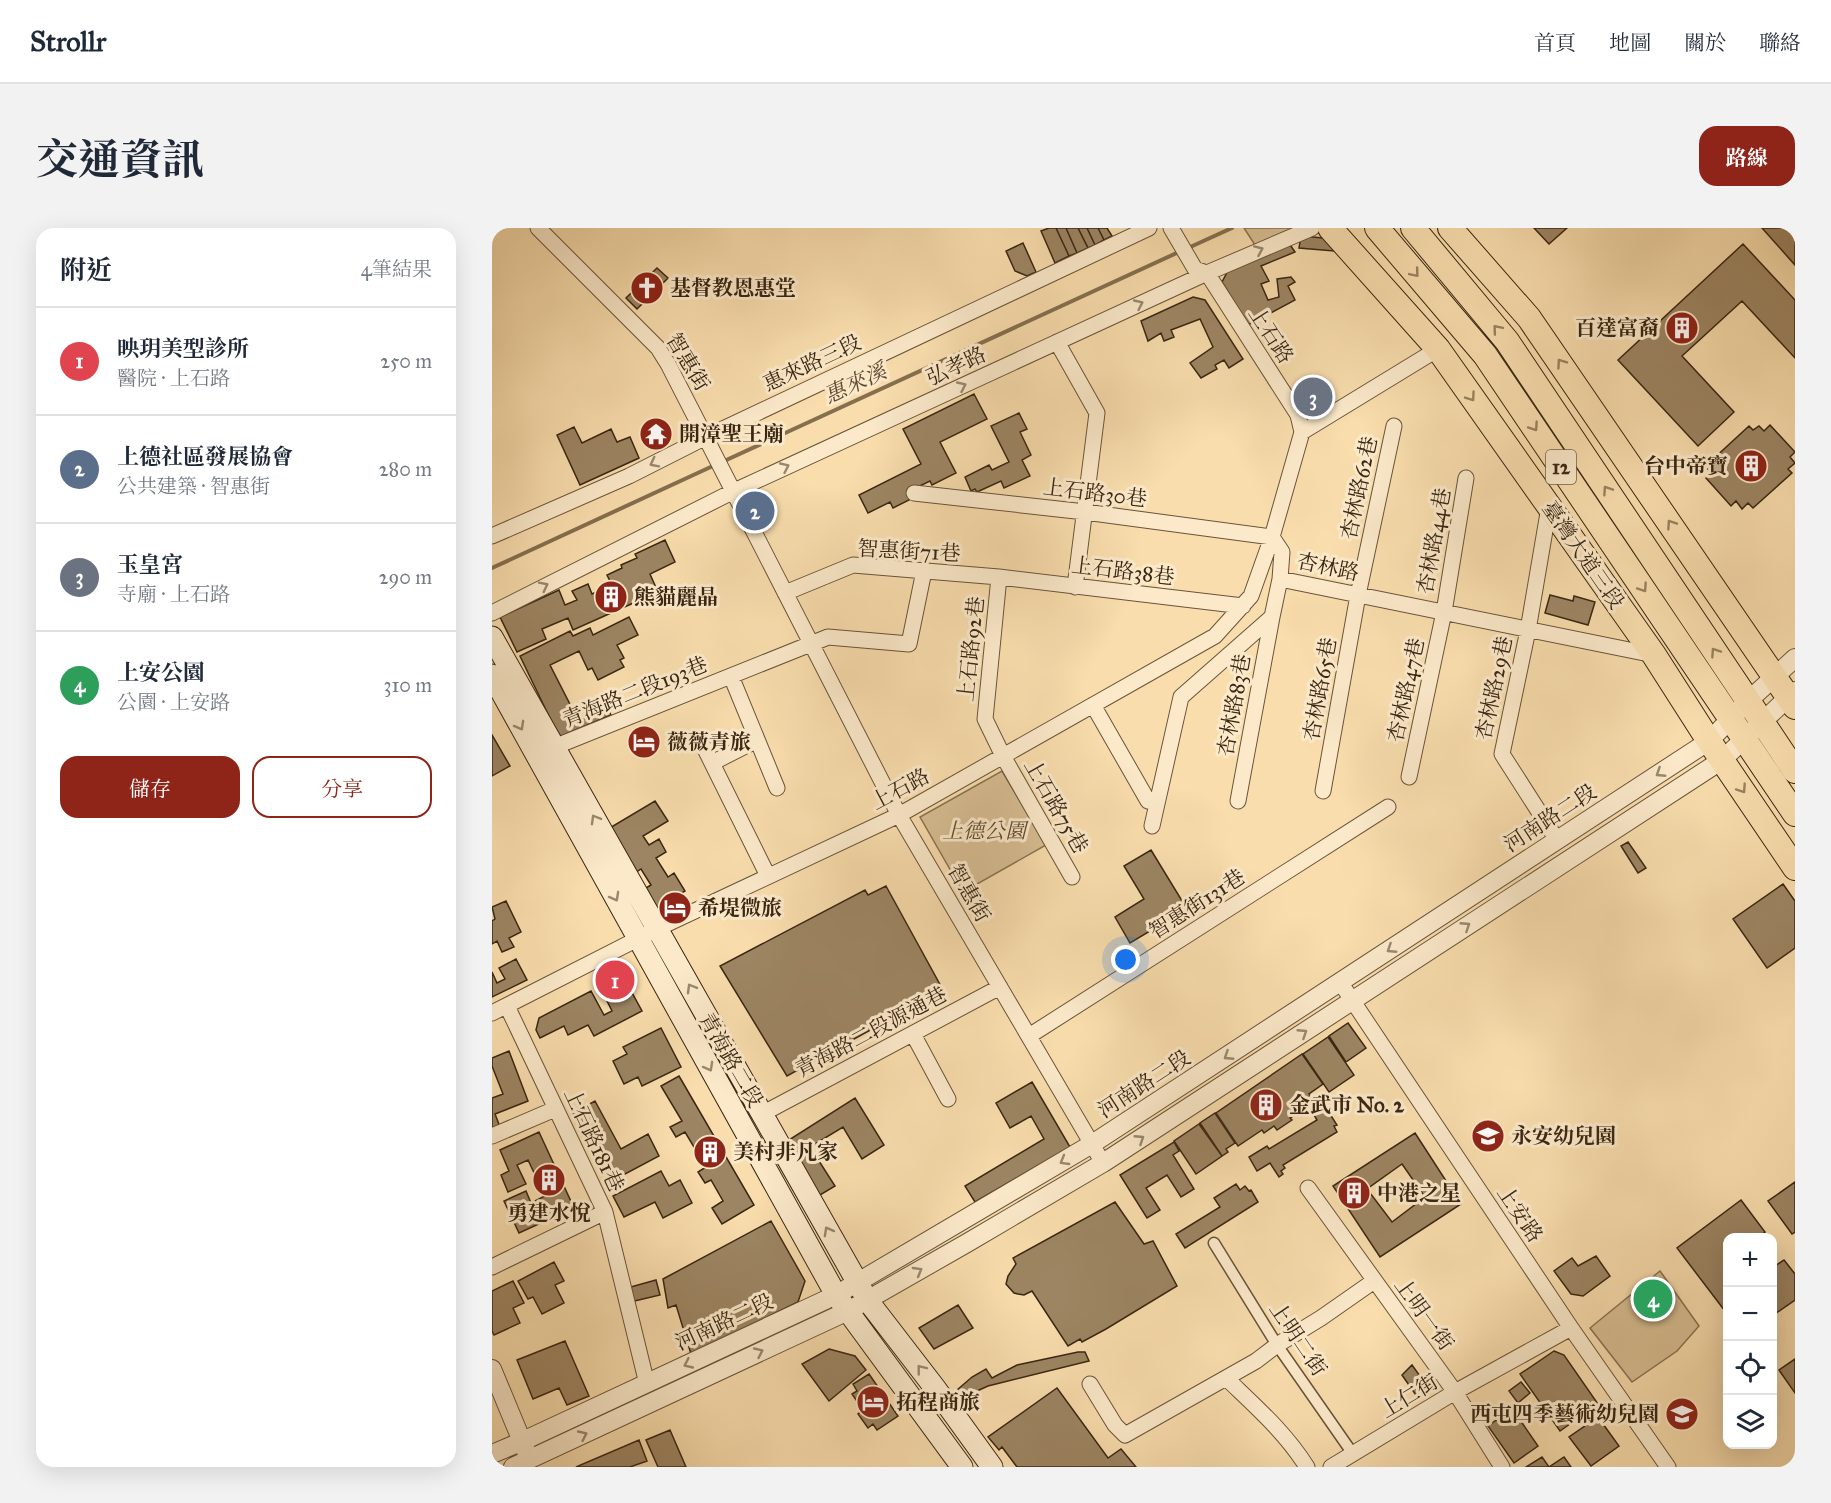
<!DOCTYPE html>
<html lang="zh-TW">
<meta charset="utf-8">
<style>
body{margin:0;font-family:"IM FELL Great Primer","Noto Serif TC",serif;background:#f2f2f3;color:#1f2937}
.controls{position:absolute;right:18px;bottom:18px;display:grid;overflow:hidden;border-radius:12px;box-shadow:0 6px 24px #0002}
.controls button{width:54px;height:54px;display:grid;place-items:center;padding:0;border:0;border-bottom:2px solid #e0e1e3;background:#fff;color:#1f2937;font:30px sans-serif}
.you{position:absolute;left:634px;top:732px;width:21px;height:21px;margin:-15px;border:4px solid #fff;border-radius:50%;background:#1a73e8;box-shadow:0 0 0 9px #1a73e833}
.badge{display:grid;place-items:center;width:39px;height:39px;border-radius:50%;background:#8f2418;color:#fff;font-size:20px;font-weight:700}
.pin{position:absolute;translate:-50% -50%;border:3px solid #fff;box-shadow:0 2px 6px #0006}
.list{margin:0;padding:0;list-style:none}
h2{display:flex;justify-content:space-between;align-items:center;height:78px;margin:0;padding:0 24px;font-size:26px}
h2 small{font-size:20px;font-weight:400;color:#747a83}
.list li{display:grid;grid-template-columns:39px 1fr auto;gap:18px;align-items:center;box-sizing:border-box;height:108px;padding:0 24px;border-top:2px solid #e0e1e3}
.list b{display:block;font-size:22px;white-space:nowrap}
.list p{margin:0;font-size:20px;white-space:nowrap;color:#747a83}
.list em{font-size:20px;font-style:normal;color:#747a83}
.actions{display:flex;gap:12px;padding:18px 24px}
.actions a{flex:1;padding:14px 0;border:2px solid #8f2418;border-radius:18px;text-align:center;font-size:21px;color:#8f2418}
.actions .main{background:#8f2418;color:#fff}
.icon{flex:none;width:33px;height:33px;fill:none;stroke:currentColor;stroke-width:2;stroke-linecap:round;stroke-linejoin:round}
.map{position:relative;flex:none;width:1303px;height:1239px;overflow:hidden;border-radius:18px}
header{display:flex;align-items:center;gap:36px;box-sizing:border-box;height:84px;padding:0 30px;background:#fff;border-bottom:2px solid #e0e1e3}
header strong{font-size:28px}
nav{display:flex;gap:33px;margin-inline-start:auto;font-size:21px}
.intro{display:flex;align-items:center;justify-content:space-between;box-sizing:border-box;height:144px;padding:0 36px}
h1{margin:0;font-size:42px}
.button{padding:15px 27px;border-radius:18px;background:#8f2418;color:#fff;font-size:21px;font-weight:700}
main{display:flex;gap:36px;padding:0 36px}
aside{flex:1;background:#fff;border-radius:18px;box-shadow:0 6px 24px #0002}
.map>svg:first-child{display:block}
</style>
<header>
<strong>Strollr</strong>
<nav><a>首頁</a><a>地圖</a><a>關於</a><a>聯絡</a></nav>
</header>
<div class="intro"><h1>交通資訊</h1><a class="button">路線</a></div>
<main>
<aside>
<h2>附近<small>4筆結果</small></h2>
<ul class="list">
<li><span class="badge" style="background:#e0444e">1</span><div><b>映玥美型診所</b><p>醫院 · 上石路</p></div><em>250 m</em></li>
<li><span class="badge" style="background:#5c6f8a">2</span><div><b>上德社區發展協會</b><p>公共建築 · 智惠街</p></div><em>280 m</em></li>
<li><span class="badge" style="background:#6b7280">3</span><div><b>玉皇宮</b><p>寺廟 · 上石路</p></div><em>290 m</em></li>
<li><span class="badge" style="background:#2e9e5b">4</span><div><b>上安公園</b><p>公園 · 上安路</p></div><em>310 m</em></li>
</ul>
<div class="actions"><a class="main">儲存</a><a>分享</a></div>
</aside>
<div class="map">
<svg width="1303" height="1239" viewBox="0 0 1303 1239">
<rect width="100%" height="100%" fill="#f9ddad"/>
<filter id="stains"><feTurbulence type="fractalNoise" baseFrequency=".00333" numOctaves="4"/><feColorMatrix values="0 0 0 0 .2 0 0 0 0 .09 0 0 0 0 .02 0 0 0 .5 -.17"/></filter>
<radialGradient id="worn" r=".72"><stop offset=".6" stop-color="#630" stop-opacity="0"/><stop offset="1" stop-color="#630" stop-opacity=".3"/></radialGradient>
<path fill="#d8be93" stroke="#887252" stroke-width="1.5" d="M752,0H804L763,17Z
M510,543L554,617L471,664L428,589Z
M1168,1043L1207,1098L1185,1123L1140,1154L1098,1100Z"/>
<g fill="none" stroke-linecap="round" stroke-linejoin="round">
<path stroke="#856f4f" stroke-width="4" d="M696,20L740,0
M230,234L689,23
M0,340L223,237"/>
</g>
<path fill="#9d8563" stroke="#392612" stroke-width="1.5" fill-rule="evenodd" d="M557,0H564L577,28L563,35L549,3Z
M564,0H574L585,25L577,28Z
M574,0H586L596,20L585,25Z
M586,0H595L603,17L596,20Z
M595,0H606L612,12L603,17Z
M606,0H615L620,8L612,12Z
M1042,0H1075L1057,16Z
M1270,0H1303V37Z
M809,8L843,11L842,23L807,20Z
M794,11L803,24L769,38L777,53L769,56L776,72L787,69L785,51L799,49L803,54L796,58L803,72L756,97L730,54L740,35Z
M531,15L544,44L535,48L523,43L514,23Z
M1251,16L1303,72V130L1250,73L1190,128L1242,184L1206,218L1126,132Z
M165,40L176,50L145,81L134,70Z
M701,69L713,72L751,131L737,140L732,132L723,137L725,141L709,150L698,135L721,119L708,91L679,102L682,109L672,113L669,105L656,113L649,93Z
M824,152L838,172L817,186L804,166Z
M482,166L495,191L448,214L464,245L440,257L438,253L415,264L419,271L401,280L398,274L376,285L367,267L429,236L411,201Z
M527,185L535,201L528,204L539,227L530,232L538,248L512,260L509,253L485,264L483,261L479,263L473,249L497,237L500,242L517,234L499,198Z
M1278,197L1303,224L1298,229L1303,235L1296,241L1300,245L1261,280L1256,275L1250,281L1244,273L1239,278L1214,250L1220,245L1216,241L1222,236L1219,233L1257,198L1261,202L1267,198L1272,203Z
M82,199L90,215L119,201L125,214L138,209L147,230L88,257L65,207Z
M173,312L183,334L158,346L166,364L81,402L76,390L50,401L54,411L25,424L8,389L67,362L73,377L85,372L80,363L96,356L100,366L120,357L115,347L130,340L129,337L145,330L143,326Z
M1058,367L1081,373L1082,368L1103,374L1096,397L1053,385Z
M137,389L146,407L125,417L132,430L128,432L132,439L106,452L100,440L96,442L87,423L58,437L82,484L111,470L119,487L67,509L28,428L78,403L81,408L98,400L101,407Z
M0,507L18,538L0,548Z
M163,573L176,593L151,608L157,617L167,611L174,624L164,630L176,649L182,645L193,663L161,683L149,663L159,657L149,641L143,645L116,601Z
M1136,614L1154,640L1146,645L1129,618Z
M659,622L695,681L638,715L623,689L652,671L632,638Z
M1291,656L1303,673V720L1275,740L1241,691Z
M394,658L451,762L295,848L228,738L373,662L376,667Z
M14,673L29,704L17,710L22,719L10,724L5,713L0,716V693L3,691L0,679Z
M24,731L35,752L0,769V744L5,755L13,751L7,740Z
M123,744L129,754L133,752L150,783L102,808L96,797L76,807L72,798L48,810L44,802L47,790L99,763L112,787L120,783L105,753Z
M856,795L874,820L854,834L837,808Z
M169,800L189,839L150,858L146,849L132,856L121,833L135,826L131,819Z
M836,809L862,847L837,864L811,826Z
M17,823L36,873L3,886L8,899L0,902V870L11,866L0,838V830Z
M810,826L831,856L817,866L821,872L805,883L806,885L798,890L800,892L785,902L782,898L772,905L770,902L746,918L724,885Z
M187,848L262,977L230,996L220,980L231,973L219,952L213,955L206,944L214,939L193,904L184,909L178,899L190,893L169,858Z
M540,854L578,919L483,974L473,958L552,911L539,888L518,900L504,875Z
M363,870L392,917L370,931L351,899L318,919L343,958L323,970L289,917Z
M103,873L129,921L156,906L167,928L118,954L81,885Z
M832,882L833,884L836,883L845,897L842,898L845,904L791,937L793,940L789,943L791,946L787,949L778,935L765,943L757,929L775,918L777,921L825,892L822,887Z
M723,885L743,915L734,921L736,924L730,928L708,895Z
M707,896L730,928L704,946L682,913Z
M47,904L82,980L27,1005L12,973L34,963L39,975L53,968L36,932L25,937L34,956L16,964L9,947L17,943L8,922Z
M923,905L969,976L888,1029L841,958ZM910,936L933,969L900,994L875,961Z
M682,914L687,923L681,927L702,961L689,969L675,947L654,960L668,982L655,990L628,947Z
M169,943L177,958L188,952L200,975L171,990L163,974L132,989L121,968Z
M1303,954V1004L1300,1006L1276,973Z
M744,956L748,962L753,958L757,963L759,962L766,974L693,1020L684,1006L728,979L722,970Z
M1249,972L1273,1004L1265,1010H1236V1032L1233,1034L1236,1038V1087L1185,1020Z
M623,974L652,1016L661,1013L685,1058L614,1101L590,1114L588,1111L576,1118L540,1063L532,1067L526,1066L522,1065L514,1056L516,1048L524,1036L521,1030Z
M279,993L313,1053L306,1074L199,1126L184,1077L176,1080L171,1051Z
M1104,1028L1118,1048L1091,1068L1079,1066L1062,1043L1080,1030L1086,1038Z
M1292,1032L1303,1046V1072L1280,1088V1040Z
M62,1034L72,1053L63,1057L72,1075L50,1086L41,1069L36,1071L26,1053Z
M164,1052L168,1067L138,1074L135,1060Z
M21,1053L32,1075L21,1080L28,1095L2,1107L0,1103V1063Z
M466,1077L481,1100L442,1121L427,1100Z
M73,1113L97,1168L75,1177L67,1160L41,1171L25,1132Z
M337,1121L363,1128L374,1142L337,1173L310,1136Z
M1062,1123L1072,1127L1106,1176L1068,1203L1028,1146Z
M586,1124H593L597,1133L496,1158L463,1173L458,1168L480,1149L494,1141L500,1150L525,1137Z
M1303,1131V1165L1287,1142Z
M920,1137L938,1162L926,1170L910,1147Z
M377,1146L406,1188L385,1202L381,1196L376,1200L366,1186L371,1182L360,1166L365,1163L361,1156Z
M1029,1154L1038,1165L1026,1175L1017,1163Z
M565,1160L616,1230L629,1221L644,1239H525L510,1219L507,1222L496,1209Z
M1024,1178L1029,1187L1026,1189L1046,1218L1022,1235L996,1198Z
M1106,1189L1127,1218L1099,1238L1077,1209Z
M178,1202L194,1239H166L154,1212Z
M147,1212L155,1233L138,1239H84Z
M1050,1229L1057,1239H1034Z
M1072,1229L1079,1239H1057Z"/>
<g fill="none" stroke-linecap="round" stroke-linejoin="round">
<g stroke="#695439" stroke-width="13">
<path id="pedestrian" d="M722,1015L785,1117L861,1226"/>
</g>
<g stroke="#695439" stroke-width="17">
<path id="minor" d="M46,0L166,120L176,136L407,587L611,935
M565,114L605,185L583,359
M810,204L946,121
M422,265L593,284L780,309L790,324L788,351L780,389L746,573
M1057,279L1036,402L1010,526L1065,612
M0,308L137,248L214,209L657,0
M507,349L493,491L511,528L580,649
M788,351L1162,427
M293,365L361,337L507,349L751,378
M0,385L240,264L715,45L820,0
M239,448L285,560
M601,477L656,573
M62,519L336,409L417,416L432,343
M212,519L276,648
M220,535L265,512
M917,549L952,384L974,250
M831,563L866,367L902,198
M660,598L689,469L780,389
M848,754L1079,1100L1176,1239
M15,778L113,984L155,1156
M0,785L175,696L407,587L723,408L759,368L780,309L810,204L806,187L715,45L703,41L679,0
M421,806L456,871
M537,808L896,579
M270,886L508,759
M0,908L63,881
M816,960L963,1164L1010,1239
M0,1039L113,984
M734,1150C763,1178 793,1204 815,1239
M598,1156L623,1197L633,1207L764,1133L785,1117L829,1090L882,1053
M839,1239L963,1164L1079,1100"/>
</g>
<g stroke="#695439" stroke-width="20">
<path id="tertiary" d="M0,1141L34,1223
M0,1226L31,1213L344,1067L600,916L1217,513L1256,473L1303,430
M21,1239L356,1083L475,1015L611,935L1230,532L1303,463"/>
</g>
<g stroke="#392612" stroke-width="23">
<path id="secondary" d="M0,409L376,1073L443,1160L500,1239
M0,447L344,1067L470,1239"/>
</g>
<g stroke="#392612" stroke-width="26">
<path id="primary" d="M838,0L946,121L1162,427L1217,513L1303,640
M885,0L993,127L1303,586
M921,0L1015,113L1303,543
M958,0L1037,90L1303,479"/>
</g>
<use href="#pedestrian" stroke="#fbe9ca" stroke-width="10"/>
<use href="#minor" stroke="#fbe9ca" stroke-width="15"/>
<use href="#tertiary" stroke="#fbe9ca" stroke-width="18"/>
<use href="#secondary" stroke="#fbe9ca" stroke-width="21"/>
<use href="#primary" stroke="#f9ddad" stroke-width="24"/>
</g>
<defs><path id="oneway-chevron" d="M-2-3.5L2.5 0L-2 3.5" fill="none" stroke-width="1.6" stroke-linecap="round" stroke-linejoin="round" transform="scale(1.5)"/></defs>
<g stroke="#9a886e">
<use href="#oneway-chevron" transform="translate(767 22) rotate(-24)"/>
<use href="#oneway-chevron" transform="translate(647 76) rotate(-25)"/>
<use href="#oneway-chevron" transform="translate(470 158) rotate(-25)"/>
<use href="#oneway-chevron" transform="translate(162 235) rotate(153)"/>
<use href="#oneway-chevron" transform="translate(293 239) rotate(-25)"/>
<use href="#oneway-chevron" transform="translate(52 358) rotate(-27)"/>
<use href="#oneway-chevron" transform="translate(28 498) rotate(61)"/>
<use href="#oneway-chevron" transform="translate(1168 545) rotate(147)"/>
<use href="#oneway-chevron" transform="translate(103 591) rotate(-120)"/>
<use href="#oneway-chevron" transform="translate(123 669) rotate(61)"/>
<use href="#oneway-chevron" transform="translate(974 698) rotate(-33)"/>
<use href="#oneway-chevron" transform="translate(899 721) rotate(147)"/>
<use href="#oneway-chevron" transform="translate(199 760) rotate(-120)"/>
<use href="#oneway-chevron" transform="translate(811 805) rotate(-33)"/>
<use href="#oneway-chevron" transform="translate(736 828) rotate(147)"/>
<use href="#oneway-chevron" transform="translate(217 839) rotate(61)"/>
<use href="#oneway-chevron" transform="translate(648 911) rotate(-33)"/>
<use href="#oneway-chevron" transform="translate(572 933) rotate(150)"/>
<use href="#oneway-chevron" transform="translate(336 1003) rotate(-119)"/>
<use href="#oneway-chevron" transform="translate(426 1043) rotate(-30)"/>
<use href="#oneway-chevron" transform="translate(267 1124) rotate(-25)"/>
<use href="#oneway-chevron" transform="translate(196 1136) rotate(155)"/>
<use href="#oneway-chevron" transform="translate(429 1141) rotate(-128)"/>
<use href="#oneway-chevron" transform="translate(91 1207) rotate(-25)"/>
</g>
<g stroke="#998260">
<use href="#oneway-chevron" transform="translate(923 45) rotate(50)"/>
<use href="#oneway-chevron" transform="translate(1005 101) rotate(-130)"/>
<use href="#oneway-chevron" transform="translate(1069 135) rotate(-125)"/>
<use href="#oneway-chevron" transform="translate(979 169) rotate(55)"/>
<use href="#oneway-chevron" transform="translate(1042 199) rotate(56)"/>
<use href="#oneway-chevron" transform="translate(1115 262) rotate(-124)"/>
<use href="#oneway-chevron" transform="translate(1179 296) rotate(-124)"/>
<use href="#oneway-chevron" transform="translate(1151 360) rotate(56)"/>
<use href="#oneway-chevron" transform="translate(1223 424) rotate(-124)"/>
<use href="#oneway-chevron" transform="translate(1250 561) rotate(56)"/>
</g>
<defs>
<g id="church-disc" transform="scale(1.725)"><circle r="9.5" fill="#8f2418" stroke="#fbe9ca"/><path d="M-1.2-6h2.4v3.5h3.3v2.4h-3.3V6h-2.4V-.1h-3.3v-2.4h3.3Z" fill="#fff"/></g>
<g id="building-disc" transform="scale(1.725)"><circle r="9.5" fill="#8f2418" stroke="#fbe9ca"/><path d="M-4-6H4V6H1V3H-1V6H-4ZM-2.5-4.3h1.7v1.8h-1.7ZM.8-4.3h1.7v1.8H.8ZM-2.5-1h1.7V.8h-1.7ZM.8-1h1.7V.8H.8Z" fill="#fff"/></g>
<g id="temple-disc" transform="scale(1.725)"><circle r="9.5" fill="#8f2418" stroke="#fbe9ca"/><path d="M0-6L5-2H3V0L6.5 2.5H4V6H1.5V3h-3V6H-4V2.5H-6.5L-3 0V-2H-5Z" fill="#fff"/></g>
<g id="hotel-disc" transform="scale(1.725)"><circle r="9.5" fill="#8f2418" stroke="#fbe9ca"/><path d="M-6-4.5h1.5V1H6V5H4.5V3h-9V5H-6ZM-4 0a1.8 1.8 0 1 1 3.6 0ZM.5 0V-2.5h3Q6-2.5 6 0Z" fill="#fff"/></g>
<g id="school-disc" transform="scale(1.725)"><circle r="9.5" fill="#8f2418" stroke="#fbe9ca"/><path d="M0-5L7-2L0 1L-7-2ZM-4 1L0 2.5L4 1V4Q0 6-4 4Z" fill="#fff"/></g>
</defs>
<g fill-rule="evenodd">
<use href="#church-disc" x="155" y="60"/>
<use href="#building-disc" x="1190" y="100"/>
<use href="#temple-disc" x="164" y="206"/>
<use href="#building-disc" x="1259" y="238"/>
<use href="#building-disc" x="119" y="369"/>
<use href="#hotel-disc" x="152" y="514"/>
<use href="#hotel-disc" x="183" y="680"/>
<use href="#building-disc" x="774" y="877"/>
<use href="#school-disc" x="996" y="908"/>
<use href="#building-disc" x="218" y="924"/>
<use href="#building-disc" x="57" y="952"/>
<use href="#building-disc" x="862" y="965"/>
<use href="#hotel-disc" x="381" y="1174"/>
<use href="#school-disc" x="1190" y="1186"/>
</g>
<g text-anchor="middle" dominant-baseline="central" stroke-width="6" stroke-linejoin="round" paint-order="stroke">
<rect fill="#fbe9ca" stroke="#736049" stroke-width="1.5" x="1054" y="222" width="30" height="34" rx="4.5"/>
<g font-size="20" font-weight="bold" fill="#392612">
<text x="1069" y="239">12</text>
</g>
<g font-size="21" font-weight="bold" fill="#392612" stroke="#fbe9ca" text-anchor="start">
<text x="178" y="60">基督教恩惠堂</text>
<text x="1167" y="100" text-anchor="end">百達富裔</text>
<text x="187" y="206">開漳聖王廟</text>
<text x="1236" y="238" text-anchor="end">台中帝寶</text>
<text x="142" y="369">熊貓麗晶</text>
<text x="175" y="514">薇薇青旅</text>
<text x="206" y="680">希堤微旅</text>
<text x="797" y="877">金武市 No. 2</text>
<text x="1019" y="908">永安幼兒園</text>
<text x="241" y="924">美村非凡家</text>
<text x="885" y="965">中港之星</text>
<text x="57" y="985" text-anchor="middle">勇建水悅</text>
<text x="404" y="1174">拓程商旅</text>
<text x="1167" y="1186" text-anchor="end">西屯四季藝術幼兒園</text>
</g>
<g font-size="21" fill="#392612" stroke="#fbe9ca">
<text transform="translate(779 107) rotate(57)">上石路</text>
<text transform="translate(196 134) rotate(59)">智惠街</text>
<text transform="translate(320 135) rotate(-25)">惠來路三段</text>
<text transform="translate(464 138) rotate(-25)">弘孝路</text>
<text transform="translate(867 260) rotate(-78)">杏林路62巷</text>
<text transform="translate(603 265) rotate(7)">上石路30巷</text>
<text transform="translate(942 313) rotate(-80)">杏林路44巷</text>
<text transform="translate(417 323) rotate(3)">智惠街71巷</text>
<text transform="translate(1091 327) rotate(55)">臺灣大道三段</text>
<text transform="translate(836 339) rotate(12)">杏林路</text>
<text transform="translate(631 343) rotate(7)">上石路38巷</text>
<text transform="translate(479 421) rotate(-84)">上石路92巷</text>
<text transform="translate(1002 460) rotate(-78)">杏林路29巷</text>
<text transform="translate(828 461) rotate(-80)">杏林路65巷</text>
<text transform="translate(914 462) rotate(-78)">杏林路47巷</text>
<text transform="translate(143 464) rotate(-22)">青海路二段193巷</text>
<text transform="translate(742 477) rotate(-80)">杏林路83巷</text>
<text transform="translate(408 561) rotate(-28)">上石路</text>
<text transform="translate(564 578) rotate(60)">上石路75巷</text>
<text transform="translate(1058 590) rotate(-33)">河南路二段</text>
<text transform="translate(477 665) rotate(60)">智惠街</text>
<text transform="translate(705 676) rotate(-33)">智惠街131巷</text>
<text transform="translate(379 804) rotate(-28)">青海路二段源通巷</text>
<text transform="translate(239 832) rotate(60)">青海路二段</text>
<text transform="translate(652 856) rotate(-33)">河南路二段</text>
<text transform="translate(102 912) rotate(65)">上石路181巷</text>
<text transform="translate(1028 986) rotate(56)">上安路</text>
<text transform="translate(932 1086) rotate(54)">上明一街</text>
<text transform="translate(232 1094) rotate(-25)">河南路二段</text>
<text transform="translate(806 1111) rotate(56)">上明二街</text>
<text transform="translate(917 1168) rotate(-31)">上仁街</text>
</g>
<g font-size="21" font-style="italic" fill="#614c32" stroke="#fbe9ca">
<text x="492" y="603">上德公園</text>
</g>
<g font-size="22" font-style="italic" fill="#5f4a31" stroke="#fbe9ca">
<text transform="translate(363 155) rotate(-25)">惠來溪</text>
</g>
</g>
<rect width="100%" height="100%" filter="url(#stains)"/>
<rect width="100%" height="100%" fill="url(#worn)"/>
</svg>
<div class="controls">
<button>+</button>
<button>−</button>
<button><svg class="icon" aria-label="locate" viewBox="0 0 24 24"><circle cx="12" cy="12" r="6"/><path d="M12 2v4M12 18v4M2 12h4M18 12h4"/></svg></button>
<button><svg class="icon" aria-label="layers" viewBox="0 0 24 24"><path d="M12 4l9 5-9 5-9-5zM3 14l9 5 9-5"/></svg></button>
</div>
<div class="you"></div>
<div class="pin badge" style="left:123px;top:752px;background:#e0444e">1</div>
<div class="pin badge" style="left:263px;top:283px;background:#5c6f8a">2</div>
<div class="pin badge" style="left:821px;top:169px;background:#6b7280">3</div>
<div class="pin badge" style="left:1161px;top:1071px;background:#2e9e5b">4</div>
</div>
</main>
